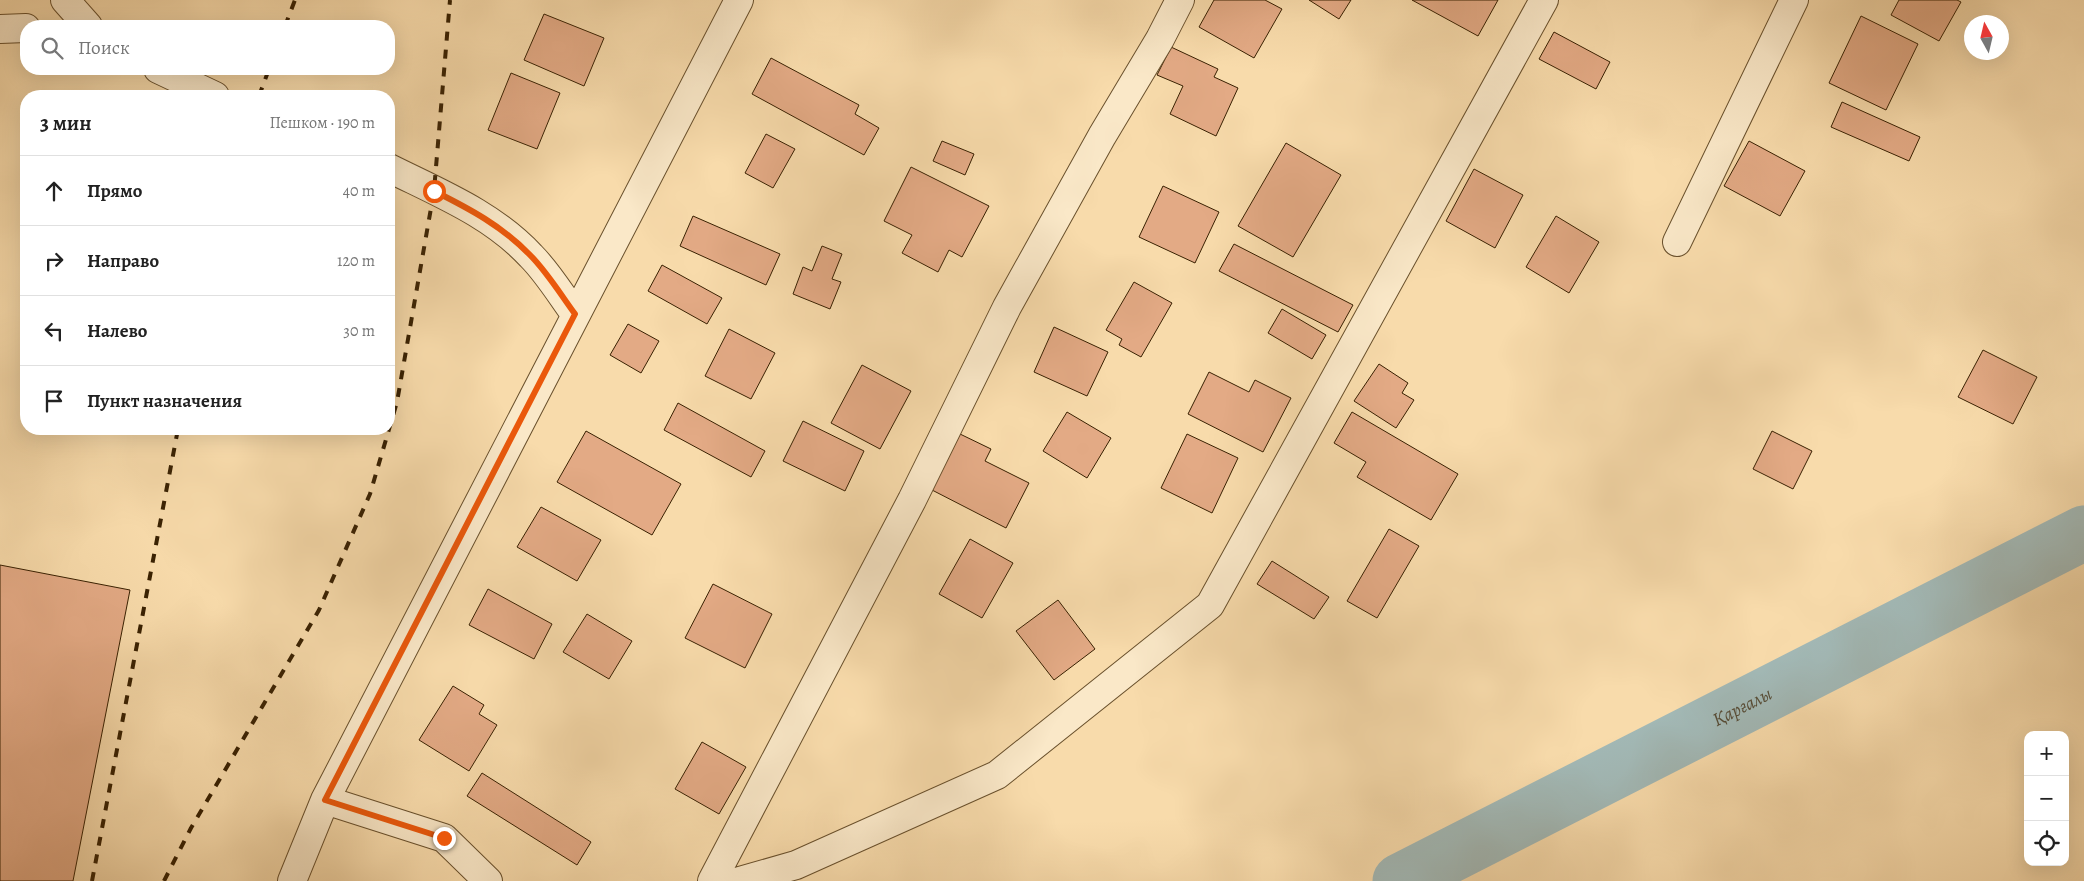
<!DOCTYPE html>
<html lang="ru">
<meta charset="utf-8">
<style>
body{margin:0;font-family:Alegreya,serif;background:#f2f2f2;color:#222}
.controls{position:absolute;right:15px;bottom:15px;display:grid;overflow:hidden;border-radius:10px;box-shadow:0 5px 20px #0002}
.controls button{width:45px;height:45px;display:grid;place-items:center;padding:0;border:0;border-bottom:1px solid #e0e0e0;background:#fff;color:#222;font:25px sans-serif}
.compass{position:absolute;left:1964px;top:15px;width:45px;height:45px;border-radius:50%;background:#fff;box-shadow:0 5px 20px #0002;rotate:352deg}
.stop{position:absolute;width:15px;height:15px;margin:-11px;border:4px solid #ea580c;border-radius:50%;background:#fff}
.stop.end{background:#ea580c;border-color:#fff;box-shadow:0 1px 5px #0008}
.list{margin:0;padding:0;list-style:none}
h2{display:flex;justify-content:space-between;align-items:center;height:65px;margin:0;padding:0 20px;font-size:21px}
h2 small{font-size:16px;font-weight:400;color:#767676}
.list li{display:grid;grid-template-columns:32px 1fr auto;gap:15px;align-items:center;box-sizing:border-box;height:70px;padding:0 20px;border-top:1px solid #e0e0e0}
.list b{display:block;font-size:19px;white-space:nowrap}
.list em{font-size:16px;font-style:normal;color:#767676}
.icon{flex:none;width:28px;height:28px;fill:none;stroke:currentColor;stroke-width:2;stroke-linecap:round;stroke-linejoin:round}
.map{position:relative;flex:none;width:2084px;height:881px;overflow:hidden}
.search{position:absolute;background:#fff;box-shadow:0 5px 20px #0002;left:20px;top:20px;width:375px;height:55px;display:flex;align-items:center;gap:12px;box-sizing:border-box;padding:0 18px;border-radius:20px;color:#767676;font-size:19px}
.panel{position:absolute;background:#fff;box-shadow:0 5px 20px #0002;left:20px;top:90px;width:375px;height:345px;border-radius:20px}
.map>svg:first-child{display:block}
</style>
<div class="map">
<svg width="2084" height="881" viewBox="0 0 2084 881">
<rect width="100%" height="100%" fill="#f8dbab"/>
<filter id="stains"><feTurbulence type="fractalNoise" baseFrequency=".004" numOctaves="4"/><feColorMatrix values="0 0 0 0 .2 0 0 0 0 .09 0 0 0 0 .02 0 0 0 .5 -.17"/></filter>
<radialGradient id="worn" r=".72"><stop offset=".6" stop-color="#630" stop-opacity="0"/><stop offset="1" stop-color="#630" stop-opacity=".3"/></radialGradient>
<g fill="none" stroke-linecap="round" stroke-linejoin="round">
<path stroke="#a2b8b5" stroke-width="55" id="s1" d="M1400,881L2084,533"/>
</g>
<path fill="#e3aa85" stroke="#392102" d="M1214,0H1265L1282,9L1254,58L1199,27Z
M1309,0H1351L1339,19Z
M1412,0H1498L1478,36Z
M1899,0H1957L1961,2L1939,41L1891,15Z
M544,14L604,38L584,86L524,60Z
M1861,16L1918,44L1886,110L1829,83Z
M1554,32L1610,62L1596,89L1539,59Z
M1171,47L1218,69L1214,77L1238,88L1216,136L1170,114L1183,86L1157,75Z
M771,58L859,105L855,114L879,128L864,155L752,94Z
M511,73L560,93L537,149L488,130Z
M1842,102L1920,137L1909,161L1831,127Z
M766,134L795,149L773,188L745,173Z
M942,141L974,154L965,175L933,161Z
M1749,141L1805,171L1780,216L1724,186Z
M1286,143L1341,175L1293,257L1238,226Z
M911,167L989,206L962,257L949,250L938,272L902,253L912,235L884,221Z
M1474,169L1523,195L1495,248L1446,221Z
M1163,186L1219,212L1195,263L1139,237Z
M693,216L780,254L766,285L680,246Z
M1556,216L1599,242L1569,293L1526,267Z
M1234,244L1353,305L1338,332L1219,271Z
M822,246L842,254L832,279L841,282L830,309L793,294L803,267L812,271Z
M662,265L722,298L707,324L648,291Z
M1134,282L1172,303L1141,357L1119,345L1122,339L1106,330Z
M1282,309L1326,335L1312,359L1268,333Z
M628,324L659,341L641,373L610,355Z
M1054,327L1108,352L1087,396L1034,372Z
M729,329L775,353L751,399L705,376Z
M1983,350L2037,377L2013,424L1958,397Z
M1379,364L1408,383L1402,393L1414,400L1396,428L1354,401Z
M862,365L911,391L880,449L831,423Z
M1209,372L1249,392L1255,380L1291,398L1263,452L1188,414Z
M678,403L765,451L751,477L664,430Z
M1067,412L1111,438L1087,478L1043,451Z
M1352,412L1458,474L1431,520L1357,477L1366,462L1334,443Z
M803,421L864,451L845,491L783,461Z
M586,431L681,484L652,535L557,482Z
M1772,431L1812,451L1793,489L1753,469Z
M960,434L991,449L985,461L1029,483L1006,528L932,490Z
M1187,434L1238,458L1212,513L1161,488Z
M541,507L601,540L577,581L517,547Z
M1389,529L1419,546L1377,618L1347,601Z
M970,539L1013,563L982,618L939,594Z
M1272,561L1329,597L1314,619L1257,584Z
M0,565L130,590L73,881H0Z
M713,584L772,614L745,668L685,638Z
M488,589L552,624L534,659L469,625Z
M1058,600L1095,649L1054,680L1016,631Z
M587,614L632,641L609,679L563,652Z
M453,686L484,705L479,714L497,725L469,771L419,740Z
M702,742L746,767L719,814L675,789Z
M482,773L591,842L577,865L467,796Z"/>
<g fill="none" stroke-linecap="round" stroke-linejoin="round">
<g stroke="#69502c" stroke-width="30">
<path id="minor" d="M65,0L88,26
M0,29L26,28
M158,69L215,96
M389,168C439,193 492,214 531,256C548,273 561,295 575,314
M1677,242L1794,0
M325,800L444,838L488,881
M292,881L325,800L739,0
M712,881L912,500L1007,307L1102,136L1160,39L1180,0
M740,881L796,865L997,775L1210,605L1544,0"/>
</g>
<use href="#minor" stroke="#fae8c8" stroke-width="28"/>
<path stroke="#392102" stroke-width="4" stroke-dasharray="9 9" stroke-linecap="butt" d="M285,26L295,0
M259,96L269,69
M92,881L178,429
M164,881L191,828L319,610L370,494L397,402L434,191L450,0"/>
</g>
<g fill="none" stroke-linecap="round" stroke-linejoin="round">
<path stroke="#ea580c" stroke-width="6" d="M434,191C470,209 502,226 530,255C547,272 561,295 575,314L325,800L444,838"/>
</g>
<g text-anchor="middle" dominant-baseline="central" stroke-width="4" stroke-linejoin="round" paint-order="stroke">
<g font-size="19" font-style="italic" fill="#584e38" stroke="#fae8c8">
<text stroke="none"><textPath href="#s1" startOffset="384">Қарғалы</textPath></text>
</g>
</g>
<rect width="100%" height="100%" filter="url(#stains)"/>
<rect width="100%" height="100%" fill="url(#worn)"/>
</svg>
<div class="controls">
<button>+</button>
<button>−</button>
<button><svg class="icon" aria-label="locate" viewBox="0 0 24 24"><circle cx="12" cy="12" r="6"/><path d="M12 2v4M12 18v4M2 12h4M18 12h4"/></svg></button>
</div>
<svg class="compass" viewBox="-18 -18 36 36"><path d="M0-13l5 13h-10z" fill="#e53935"/><path d="M0 13l5-13h-10z" fill="#767676"/></svg>
<div class="stop" style="left:434px;top:191px"></div>
<div class="stop end" style="left:444px;top:838px"></div>
<div class="search"><svg class="icon" aria-label="search" viewBox="0 0 24 24"><circle cx="10" cy="10" r="6"/><path d="M15 15l6 6"/></svg>Поиск</div>
<section class="panel">
<h2>3 мин<small>Пешком · 190 m</small></h2>
<ul class="list">
<li><svg class="icon" aria-label="ahead" viewBox="0 0 24 24"><path d="M12 20V5M6 11l6-6 6 6"/></svg><div><b>Прямо</b></div><em>40 m</em></li>
<li><svg class="icon" aria-label="right" viewBox="0 0 24 24"><path d="M7 20v-9h11M14 6l5 5-5 5"/></svg><div><b>Направо</b></div><em>120 m</em></li>
<li><svg class="icon" aria-label="left" viewBox="0 0 24 24"><path d="M17 20v-9H6M10 6l-5 5 5 5"/></svg><div><b>Налево</b></div><em>30 m</em></li>
<li><svg class="icon" aria-label="arrive" viewBox="0 0 24 24"><path d="M6 21V4h12l-3 4 3 4H6"/></svg><div><b>Пункт назначения</b></div></li>
</ul>
</section>
</div>
